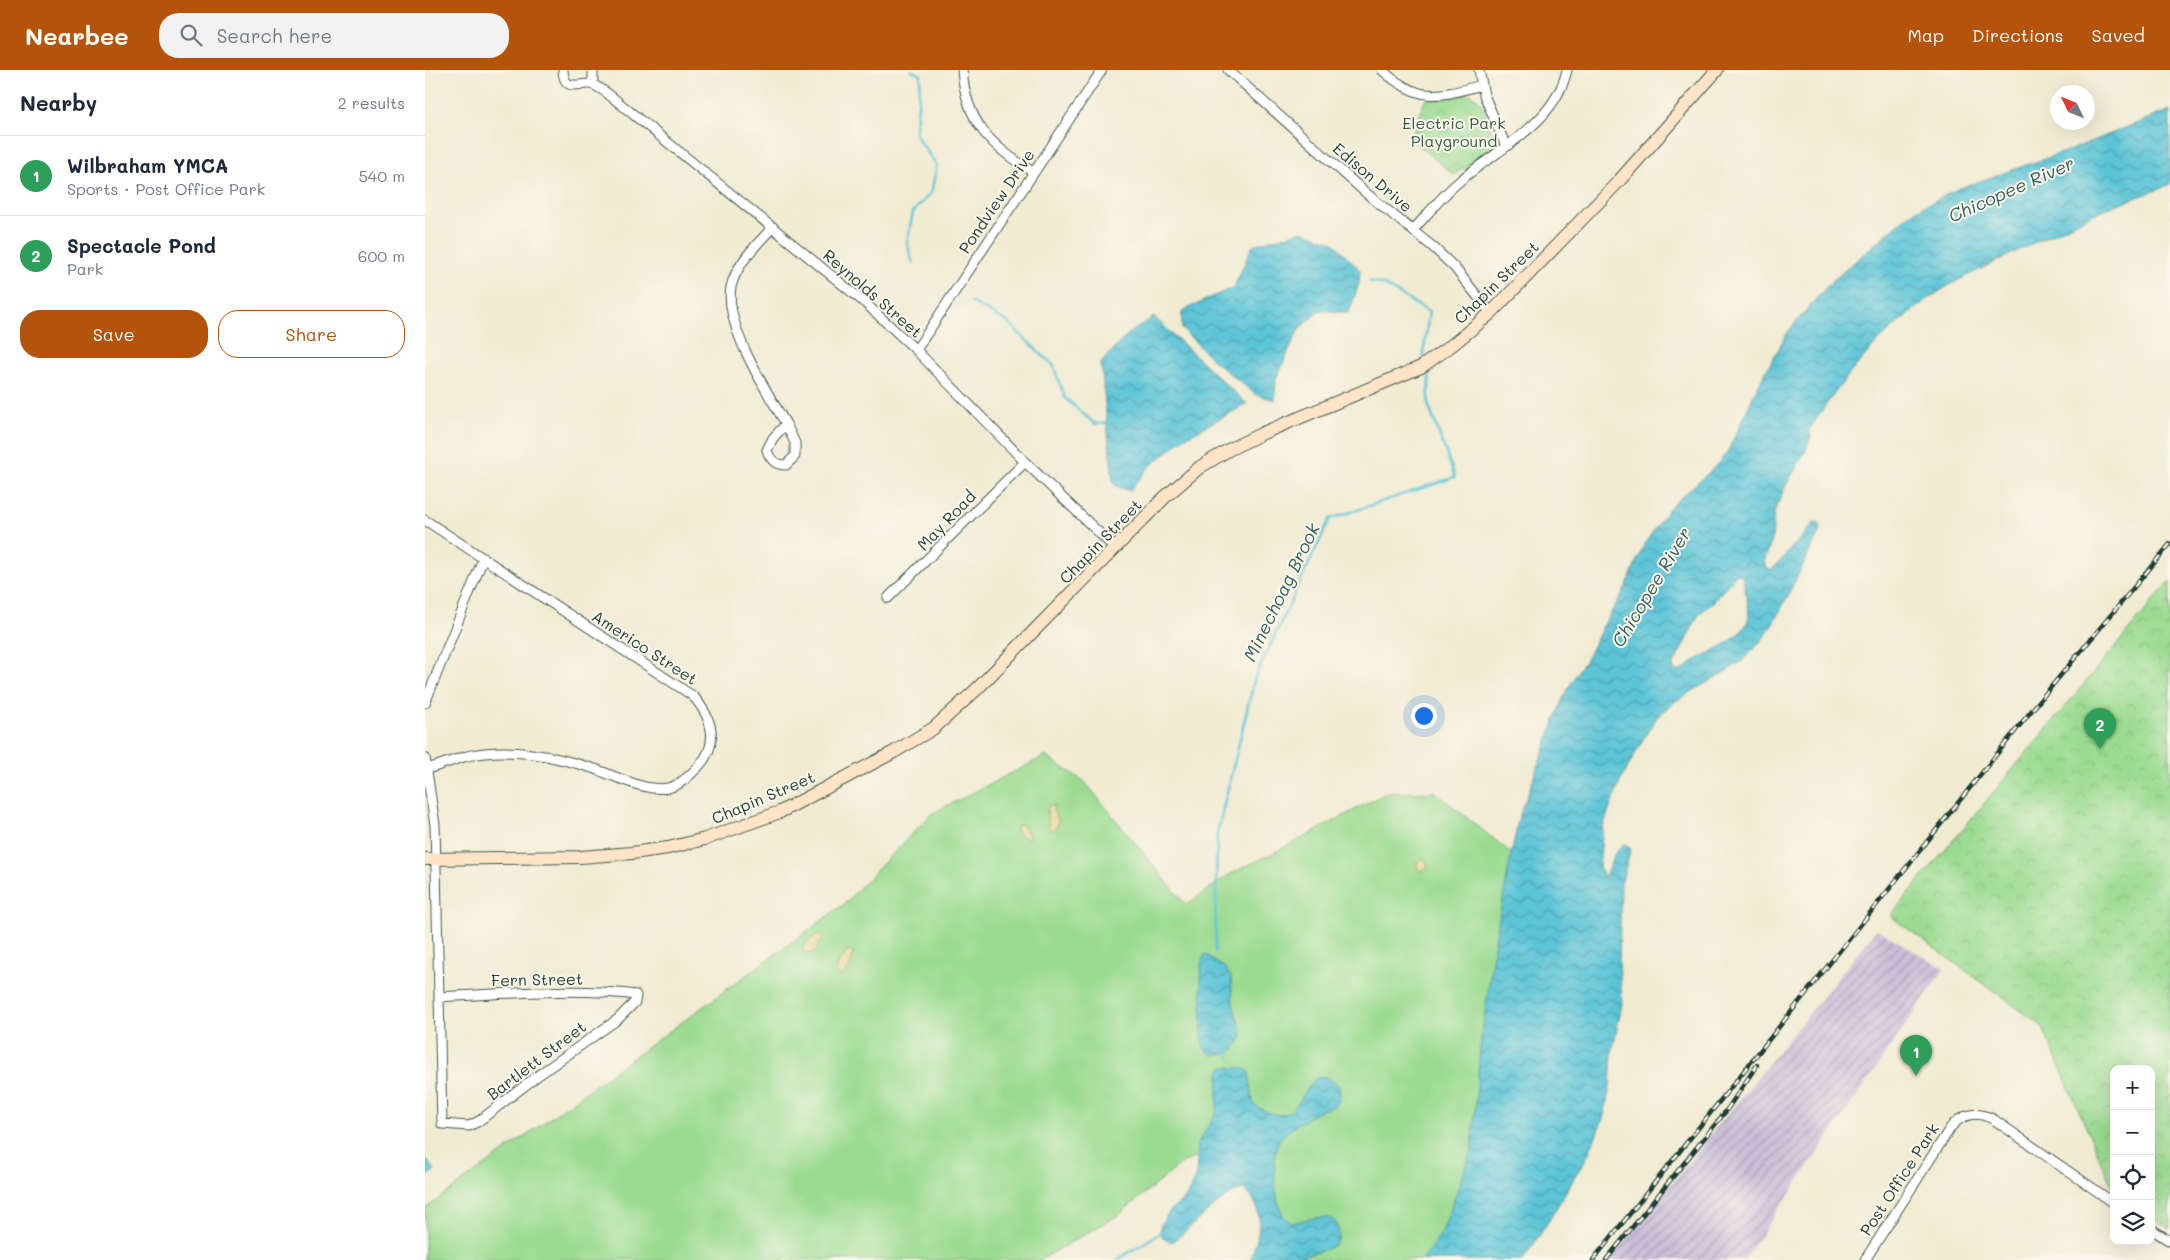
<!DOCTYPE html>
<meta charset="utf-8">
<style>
body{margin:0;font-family:Mali,sans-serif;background:#f2f2f3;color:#1f2937}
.controls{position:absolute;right:15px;bottom:15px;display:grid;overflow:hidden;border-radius:10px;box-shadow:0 5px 20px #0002}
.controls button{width:45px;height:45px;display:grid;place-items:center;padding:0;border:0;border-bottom:1px solid #e0e1e3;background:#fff;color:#1f2937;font:25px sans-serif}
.compass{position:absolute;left:1625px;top:15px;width:45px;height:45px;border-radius:50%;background:#fff;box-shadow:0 5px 20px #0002;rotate:313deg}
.you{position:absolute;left:998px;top:645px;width:18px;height:18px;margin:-12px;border:4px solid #fff;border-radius:50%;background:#1a73e8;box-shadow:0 0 0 8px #1a73e833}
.badge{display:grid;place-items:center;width:32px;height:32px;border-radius:50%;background:#b45309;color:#fff;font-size:16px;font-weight:700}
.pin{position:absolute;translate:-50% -41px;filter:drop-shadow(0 1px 2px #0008)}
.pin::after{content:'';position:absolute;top:26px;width:18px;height:15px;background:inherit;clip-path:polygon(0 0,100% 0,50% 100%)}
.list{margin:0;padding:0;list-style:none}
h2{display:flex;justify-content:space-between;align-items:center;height:65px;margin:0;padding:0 20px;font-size:21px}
h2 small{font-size:16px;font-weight:400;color:#747a83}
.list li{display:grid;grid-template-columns:32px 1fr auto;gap:15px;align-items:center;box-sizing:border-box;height:80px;padding:0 20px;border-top:1px solid #e0e1e3}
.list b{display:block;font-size:19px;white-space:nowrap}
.list p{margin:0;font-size:16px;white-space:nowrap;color:#747a83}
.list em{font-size:16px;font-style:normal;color:#747a83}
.actions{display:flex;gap:10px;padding:15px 20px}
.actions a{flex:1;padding:11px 0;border:1px solid #b45309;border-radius:20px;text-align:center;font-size:18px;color:#b45309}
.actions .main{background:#b45309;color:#fff}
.icon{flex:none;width:28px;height:28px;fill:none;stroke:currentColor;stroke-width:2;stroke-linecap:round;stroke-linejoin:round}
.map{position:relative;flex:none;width:1745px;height:1190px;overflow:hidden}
header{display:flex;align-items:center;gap:30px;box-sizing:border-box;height:70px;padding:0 25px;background:#b45309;color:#fff}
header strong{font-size:24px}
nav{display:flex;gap:28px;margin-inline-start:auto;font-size:18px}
.search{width:350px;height:45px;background:#f2f2f3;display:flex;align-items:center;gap:12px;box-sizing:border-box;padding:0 18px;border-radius:20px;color:#747a83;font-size:19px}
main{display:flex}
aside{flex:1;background:#fff}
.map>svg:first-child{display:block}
</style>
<header>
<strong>Nearbee</strong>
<div class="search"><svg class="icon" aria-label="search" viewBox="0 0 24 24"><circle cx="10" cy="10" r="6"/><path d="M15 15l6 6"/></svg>Search here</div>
<nav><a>Map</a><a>Directions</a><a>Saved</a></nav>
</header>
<main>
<aside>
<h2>Nearby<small>2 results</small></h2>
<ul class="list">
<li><span class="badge" style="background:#2e9e5b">1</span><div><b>Wilbraham YMCA</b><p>Sports · Post Office Park</p></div><em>540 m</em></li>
<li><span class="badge" style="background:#2e9e5b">2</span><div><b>Spectacle Pond</b><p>Park</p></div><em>600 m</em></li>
</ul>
<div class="actions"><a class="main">Save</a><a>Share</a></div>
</aside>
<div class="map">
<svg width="1745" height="1190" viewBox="0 0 1745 1190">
<defs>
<pattern id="industrial-furrows" width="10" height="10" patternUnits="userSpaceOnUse" patternTransform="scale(1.25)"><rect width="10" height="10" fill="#c9bfd7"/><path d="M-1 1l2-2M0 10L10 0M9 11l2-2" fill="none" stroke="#a39caf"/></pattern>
<pattern id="sand-dots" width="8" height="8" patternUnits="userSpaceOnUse" patternTransform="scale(1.25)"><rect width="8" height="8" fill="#eeda9e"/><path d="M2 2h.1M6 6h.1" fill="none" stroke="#ccbc89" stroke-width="1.8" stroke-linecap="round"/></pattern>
<pattern id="park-crowns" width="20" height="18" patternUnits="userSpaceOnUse" patternTransform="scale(1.25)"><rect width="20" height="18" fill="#9bdb91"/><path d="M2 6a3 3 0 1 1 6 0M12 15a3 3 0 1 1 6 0" fill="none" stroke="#85bd7e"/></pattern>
<pattern id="water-waves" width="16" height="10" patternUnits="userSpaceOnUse" patternTransform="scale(1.25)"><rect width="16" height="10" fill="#5bc4d7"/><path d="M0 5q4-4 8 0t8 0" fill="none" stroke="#4ba0af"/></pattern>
</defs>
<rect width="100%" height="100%" fill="#fbf7ec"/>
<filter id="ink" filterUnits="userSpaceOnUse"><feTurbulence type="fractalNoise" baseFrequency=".02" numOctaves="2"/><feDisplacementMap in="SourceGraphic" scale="10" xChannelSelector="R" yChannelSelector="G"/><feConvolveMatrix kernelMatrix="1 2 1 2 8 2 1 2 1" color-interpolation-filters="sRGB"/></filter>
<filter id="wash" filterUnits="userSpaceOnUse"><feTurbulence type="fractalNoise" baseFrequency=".0096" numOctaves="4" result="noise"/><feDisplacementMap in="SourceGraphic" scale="20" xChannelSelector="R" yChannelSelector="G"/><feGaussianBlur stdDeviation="1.12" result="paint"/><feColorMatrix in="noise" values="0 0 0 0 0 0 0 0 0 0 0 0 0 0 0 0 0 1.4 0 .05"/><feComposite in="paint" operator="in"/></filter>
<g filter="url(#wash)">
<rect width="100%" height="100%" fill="#f1ebd2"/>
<path fill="url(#industrial-furrows)" d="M1452,859L1519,899L1319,1190H1185Z"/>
<path fill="#9bdb91" stroke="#5d8c62" d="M620,686L659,711L761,835L804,805L878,768L961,723L1010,722L1091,787L1063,1060L1010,1190H851L848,1151L804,1073L757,1093L692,1146L615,1190H0V1139L418,835L506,744Z"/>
<path fill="url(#sand-dots)" stroke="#868c69" d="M625,735L630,736L628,742L633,749L631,758L628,761L624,758C623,751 620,741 625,735Z
M593,755H597L604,765L603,769L592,763L591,757Z
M991.5 795a5.5 5.5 0 1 1 11 0a5.5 5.5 0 1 1-11 0Z
M393,864L398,868L390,881L384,884L379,882L377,879L383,871Z
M424,880L428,884C428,893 423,903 414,906L411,902L413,894Z"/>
<path fill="url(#park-crowns)" stroke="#5d8c62" d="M1045,24L1056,32L1071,76L1029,105L986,69L1000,30Z
M1745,511V1159L1726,1146V999H1689V1121L1617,956L1465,846Z"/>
<path fill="url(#water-waves)" stroke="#3d8086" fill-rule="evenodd" d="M1745,40V114C1721,126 1695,132 1671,143C1638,158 1605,175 1572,191C1551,202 1529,211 1509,225C1458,259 1417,309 1384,360L1386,367L1381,380L1359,419L1349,443L1347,470L1339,492L1342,499L1347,500L1388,454L1394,452L1396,459L1356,539L1340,566L1328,580L1315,593L1249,632L1232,647L1217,671L1195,712L1178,756L1174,797L1180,807L1189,785L1199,773L1206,779L1196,814L1194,891L1197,934L1187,983L1185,1017L1178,1049L1163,1085L1120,1157L1098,1190H998L1017,1162L1047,1079L1055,978L1070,870L1093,750L1138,628L1157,594H1159L1178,556L1199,521L1220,473L1245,437L1286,401L1302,383L1334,314L1361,265L1370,253L1405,213L1486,143L1509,131L1535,118L1645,80ZM1312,503L1318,507C1319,520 1326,538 1323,550C1318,569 1285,582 1269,591C1263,595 1258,603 1250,601L1248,597L1250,592L1274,544L1289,531Z
M878,161L908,172L935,200L934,213L924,243L895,240L874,259L851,309L850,330L830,324L789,291L757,259V241L809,217L828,175Z
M729,247L822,334L759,368L723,398L705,421L691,416L688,413L676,293L704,263Z
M782,885L789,891L799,897L806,906L808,934L818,966C812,984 784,996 777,972L776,894L779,886Z
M798,997L818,998L824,1001L828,1033C834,1039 841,1042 849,1044C884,1052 879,982 914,1016L915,1028C913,1036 905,1037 897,1040C887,1045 858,1062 853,1072C849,1083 849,1100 850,1111C851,1123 853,1138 860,1148L867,1153C878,1151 910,1139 913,1158C914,1163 915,1169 911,1173C901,1184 882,1180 871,1190H825C834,1166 842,1138 819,1119C803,1120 764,1159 749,1171L746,1172L738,1167L735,1161L736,1154L744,1142L761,1127L768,1114L771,1106L773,1073L792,1042L794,1002Z
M0,1088L10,1100L0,1109Z"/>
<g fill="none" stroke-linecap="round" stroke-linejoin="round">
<path stroke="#5bc4d7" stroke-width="2.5" d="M486,0L496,5L490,64L512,96L506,123L488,142L482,173L488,194
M944,211L959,215L1004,242L998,285L1000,290
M546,232L581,251L628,295L640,328L670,354L684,353
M790,882L792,764L830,607L905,449L1030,407L1003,334L1005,302L1003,297
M804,980L805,988
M692,1190L738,1161"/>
</g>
</g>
<g filter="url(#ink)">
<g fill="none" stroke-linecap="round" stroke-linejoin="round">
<g stroke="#3e574c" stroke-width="11">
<path id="minor" d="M138,0C139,21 151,14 164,14C170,14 177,20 182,23L439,232L491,280L600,392L690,478
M537,0C541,52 565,76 608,102
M803,0L941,123L1008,177L1029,197L1066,243
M957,0C994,33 1012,27 1057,15
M1054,0L1059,25L1081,76
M165,14L168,9V0
M348,157C333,173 311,194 306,217C299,256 342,322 361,354L348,368L342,380C345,390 350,395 361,395L370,386V373L361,354
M988,160C1004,143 1018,124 1036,110C1074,78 1130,54 1142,0
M491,280L677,0
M0,450L268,626C290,651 295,678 268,702C261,709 253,716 243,718C221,722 190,706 170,699C129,686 85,676 42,686C29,690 16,695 2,699
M463,528L600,392
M0,633L58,489
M0,688L10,755L17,1054L44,1056L54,1051L115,1004L193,949L210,932L211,925C147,917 79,924 14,927
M1726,1159L1745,1171
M1440,1190L1526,1057C1538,1043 1551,1041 1568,1049L1689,1133"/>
</g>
<g stroke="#3e574c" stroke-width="14">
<path id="secondary" d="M0,789L156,787L207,783L243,778L280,769L355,742L469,682L509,658L552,619L740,427L775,397L805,379L838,363L996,297L1027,275L1066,243L1194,111L1292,0"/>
</g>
<use href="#minor" stroke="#fff" stroke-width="9"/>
<use href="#secondary" stroke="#fee4c6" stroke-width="12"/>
<g stroke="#1f3d34" stroke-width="4.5">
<path id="rail" d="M1168,1190L1611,635L1745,474
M1181,1190L1301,1041L1332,995"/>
</g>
<use href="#rail" stroke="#fbf7ec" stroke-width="2.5" stroke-dasharray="8" stroke-linecap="butt"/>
</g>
</g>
<g text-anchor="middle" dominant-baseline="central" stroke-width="4" stroke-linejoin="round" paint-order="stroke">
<g font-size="16" fill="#385d47" stroke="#fbf7ec">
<text x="1029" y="52">Electric Park<tspan x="1029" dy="18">Playground</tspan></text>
</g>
<g font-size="16" fill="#1f3d34" stroke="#fbf7ec">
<text transform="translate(948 107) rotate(40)">Edison Drive</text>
<text transform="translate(571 131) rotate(-56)">Pondview Drive</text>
<text transform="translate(1071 212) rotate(-44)">Chapin Street</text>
<text transform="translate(448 223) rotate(41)">Reynolds Street</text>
<text transform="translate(521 450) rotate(-46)">May Road</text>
<text transform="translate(675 471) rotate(-46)">Chapin Street</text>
<text transform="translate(220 577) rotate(33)">Americo Street</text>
<text transform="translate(338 727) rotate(-23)">Chapin Street</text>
<text transform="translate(112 909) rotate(-1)">Fern Street</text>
<text transform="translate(111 990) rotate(-37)">Bartlett Street</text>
<text transform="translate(1474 1109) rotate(-57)">Post Office Park</text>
</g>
<g font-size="18" font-style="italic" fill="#2e5f5d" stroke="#fbf7ec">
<text transform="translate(1586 119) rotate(-24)">Chicopee River</text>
<text transform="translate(1226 517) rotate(-59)">Chicopee River</text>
<text transform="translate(856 522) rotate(-64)">Minechoag Brook</text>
</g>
</g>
</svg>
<div class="controls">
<button>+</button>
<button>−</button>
<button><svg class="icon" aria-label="locate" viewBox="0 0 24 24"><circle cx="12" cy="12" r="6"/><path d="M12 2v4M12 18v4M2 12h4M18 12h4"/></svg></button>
<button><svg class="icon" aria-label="layers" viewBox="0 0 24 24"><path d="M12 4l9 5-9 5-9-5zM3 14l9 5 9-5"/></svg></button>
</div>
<svg class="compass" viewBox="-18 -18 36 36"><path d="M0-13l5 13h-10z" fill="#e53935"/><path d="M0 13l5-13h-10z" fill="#747a83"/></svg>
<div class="you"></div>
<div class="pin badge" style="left:1491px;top:1006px;background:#2e9e5b">1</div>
<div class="pin badge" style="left:1675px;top:679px;background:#2e9e5b">2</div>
</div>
</main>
